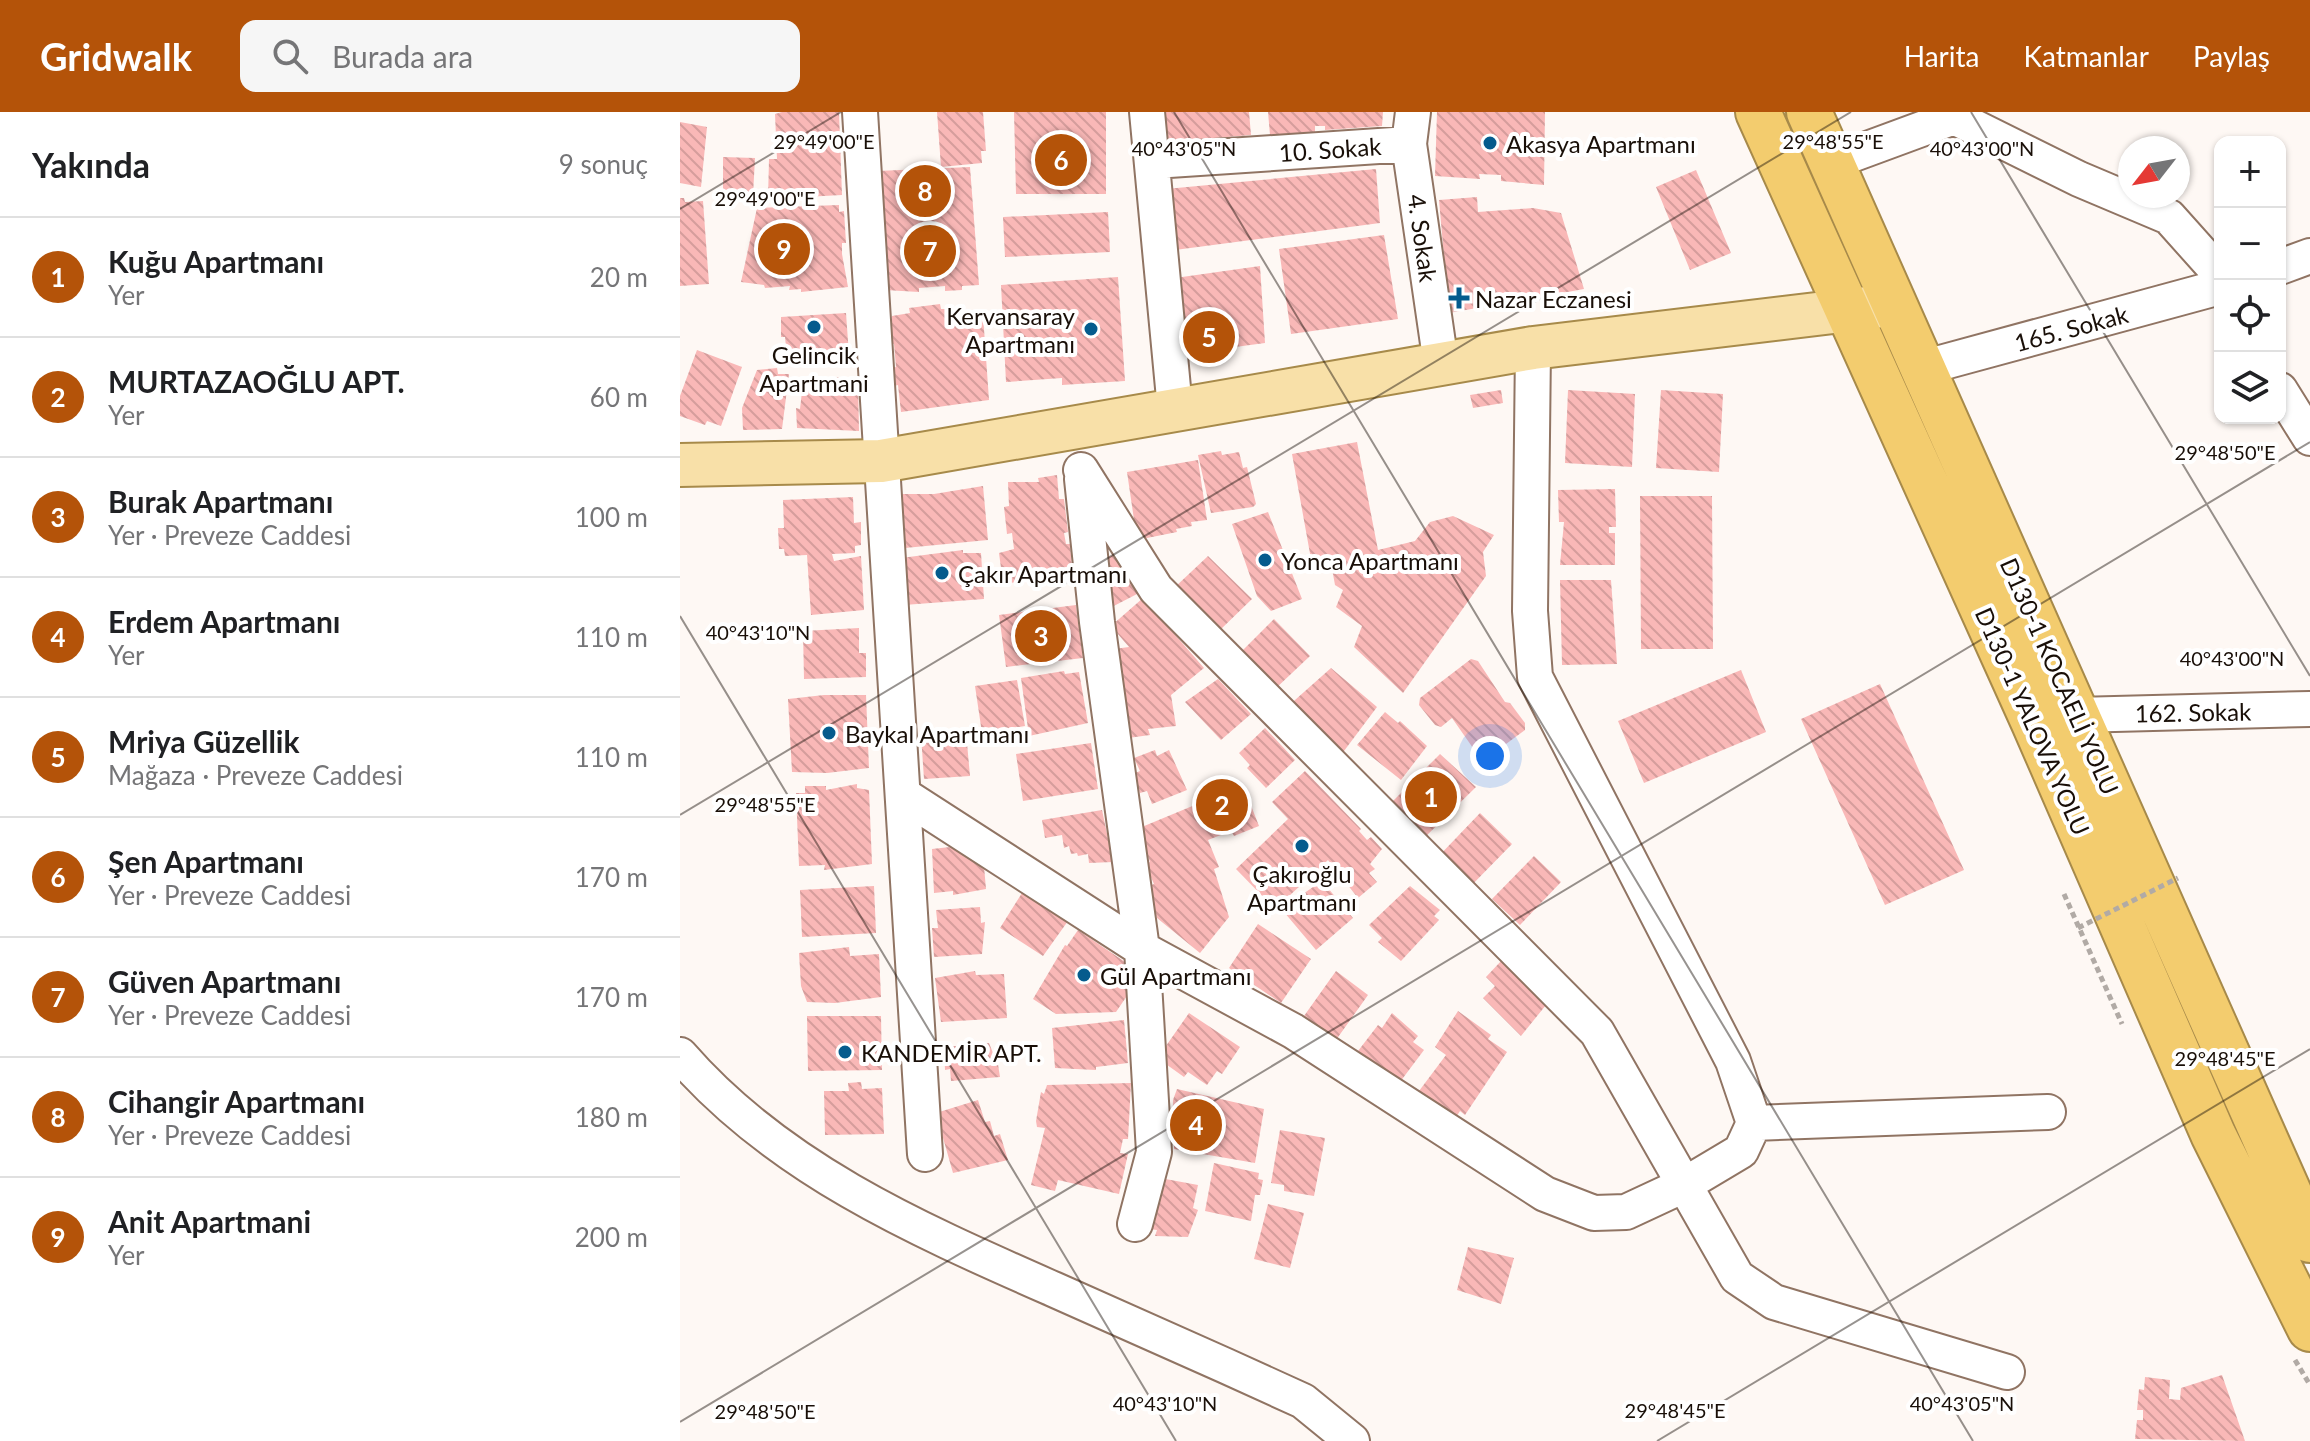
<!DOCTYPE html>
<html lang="tr">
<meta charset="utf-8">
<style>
body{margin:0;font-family:Lato,sans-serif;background:#f6f6f6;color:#202124}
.controls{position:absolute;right:24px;top:24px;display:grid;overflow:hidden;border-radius:16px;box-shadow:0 2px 6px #0004}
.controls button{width:72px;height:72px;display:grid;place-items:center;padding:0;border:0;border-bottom:2px solid #e0e0e0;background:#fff;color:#202124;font:40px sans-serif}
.compass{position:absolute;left:1438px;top:24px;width:72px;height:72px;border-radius:50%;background:#fff;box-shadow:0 2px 6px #0004;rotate:239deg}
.you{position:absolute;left:810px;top:644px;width:28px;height:28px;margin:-20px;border:6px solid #fff;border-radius:50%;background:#1a73e8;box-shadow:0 0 0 12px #1a73e833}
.badge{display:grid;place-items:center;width:52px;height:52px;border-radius:50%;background:#b45309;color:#fff;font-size:26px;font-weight:700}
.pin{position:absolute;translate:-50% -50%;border:4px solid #fff;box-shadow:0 2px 8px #0006}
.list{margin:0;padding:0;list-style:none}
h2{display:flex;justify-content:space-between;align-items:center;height:104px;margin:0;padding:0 32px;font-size:34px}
h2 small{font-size:26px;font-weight:400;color:#757577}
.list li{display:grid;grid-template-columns:52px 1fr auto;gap:24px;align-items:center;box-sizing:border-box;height:120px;padding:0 32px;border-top:2px solid #e0e0e0}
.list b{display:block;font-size:30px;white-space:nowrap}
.list p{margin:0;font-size:26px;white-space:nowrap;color:#757577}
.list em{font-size:26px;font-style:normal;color:#757577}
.icon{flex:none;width:44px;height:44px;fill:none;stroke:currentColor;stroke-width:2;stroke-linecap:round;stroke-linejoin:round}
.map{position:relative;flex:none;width:1630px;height:1329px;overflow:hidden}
header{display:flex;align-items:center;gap:48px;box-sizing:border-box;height:112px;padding:0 40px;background:#b45309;color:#fff}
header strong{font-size:38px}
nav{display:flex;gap:44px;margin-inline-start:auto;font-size:28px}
.search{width:560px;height:72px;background:#f6f6f6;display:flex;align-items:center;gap:20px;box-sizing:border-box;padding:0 28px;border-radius:16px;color:#757577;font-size:30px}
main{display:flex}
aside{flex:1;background:#fff}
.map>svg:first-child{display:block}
</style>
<header>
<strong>Gridwalk</strong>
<div class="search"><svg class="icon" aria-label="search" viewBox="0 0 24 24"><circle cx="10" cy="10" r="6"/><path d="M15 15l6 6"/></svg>Burada ara</div>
<nav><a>Harita</a><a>Katmanlar</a><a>Paylaş</a></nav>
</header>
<main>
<aside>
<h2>Yakında<small>9 sonuç</small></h2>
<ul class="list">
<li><span class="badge">1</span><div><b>Kuğu Apartmanı</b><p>Yer</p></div><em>20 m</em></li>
<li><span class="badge">2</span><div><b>MURTAZAOĞLU APT.</b><p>Yer</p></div><em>60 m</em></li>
<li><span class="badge">3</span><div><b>Burak Apartmanı</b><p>Yer · Preveze Caddesi</p></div><em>100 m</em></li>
<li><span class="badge">4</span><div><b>Erdem Apartmanı</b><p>Yer</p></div><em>110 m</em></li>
<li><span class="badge">5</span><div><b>Mriya Güzellik</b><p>Mağaza · Preveze Caddesi</p></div><em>110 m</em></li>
<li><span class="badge">6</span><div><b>Şen Apartmanı</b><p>Yer · Preveze Caddesi</p></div><em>170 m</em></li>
<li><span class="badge">7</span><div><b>Güven Apartmanı</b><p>Yer · Preveze Caddesi</p></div><em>170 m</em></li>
<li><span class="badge">8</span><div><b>Cihangir Apartmanı</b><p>Yer · Preveze Caddesi</p></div><em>180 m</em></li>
<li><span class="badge">9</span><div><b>Anit Apartmani</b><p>Yer</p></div><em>200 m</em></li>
</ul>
</aside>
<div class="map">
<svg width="1630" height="1329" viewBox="0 0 1630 1329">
<defs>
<pattern id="building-back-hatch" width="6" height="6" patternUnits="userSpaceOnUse" patternTransform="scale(2)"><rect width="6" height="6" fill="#f9b8b7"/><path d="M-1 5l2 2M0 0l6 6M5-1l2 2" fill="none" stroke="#d59d9c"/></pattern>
</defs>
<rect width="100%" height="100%" fill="#fef8f4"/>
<path fill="url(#building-back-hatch)" d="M102,0H159L162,83L88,87L89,47H97L95,2Z
M257,0H303L306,39H301L302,51L261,55Z
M334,0H426V82H336Z
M485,0H569L571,23L488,30Z
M588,0H703L702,14L645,18V14H635V20L590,23Z
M757,0H865L864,73L821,69V63L799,62L800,67L755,64Z
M0,10L27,15L21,75L0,71Z
M43,45L75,46L73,83L43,78Z
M290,55L299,173L282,174V178L265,179V174L239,176V180L205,178L197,59Z
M696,57L700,111L495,138L486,77Z
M1016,58L1051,141L1010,158L976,75Z
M797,85L798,100L853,96L881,101L904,177L769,201L759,88Z
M0,86H4L5,90L23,89L29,172L0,174Z
M159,93V100L164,99L166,131H162V142L168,175L121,180V177L109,178L110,174L85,176L84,173L61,170L77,96Z
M428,100L430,140L325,145L323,105Z
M704,123L718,207L611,222L599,137Z
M580,154L585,231L503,242L495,166Z
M438,165L445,269L382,273V266L326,270L321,173Z
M260,192L261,197H267L268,207L303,203L309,288L221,300L218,273L214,274L212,256L216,255L214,232H210L212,204L230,201L229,196Z
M166,201L169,243L166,247L107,245L105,225H101V205Z
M17,238L62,255L41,314L27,309L25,313L0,304V284Z
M97,256L98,262H109L102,317L63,318L62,296L77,258Z
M160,265V270H178L179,319L117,316L116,296L120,297L123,271Z
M821,278L823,291L793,296L790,283Z
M888,278L955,282L952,355L885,351Z
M981,278L1043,282L1039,360L976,356Z
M677,330L698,438L735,429L750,410L773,404L814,423L803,440L806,464L723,581L674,535L682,514L656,495L663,478L655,473L651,451L631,447L612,342Z
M541,339L542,343L559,340L563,356L567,355L576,392L573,395L531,401L518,343Z
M518,348L527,408L511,410L512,414L496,417L497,420L457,428L447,360Z
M377,363L379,387H384L388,420L384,421L386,432H390L392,454L387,455L388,460L359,465V470L323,471L319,441L334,437L332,421L327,422L324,395L329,394L328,370H359L358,366Z
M303,374L308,428L225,436L218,382H254Z
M935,377L936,415H929V421H935V453H880L884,410H879L878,378Z
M960,384H1032L1033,537H961Z
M173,385L174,411L181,410V433L175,434V441L152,442L154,449L181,444L184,498L131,503L127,443L105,444L104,437H99L98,416H104L103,388Z
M588,400L622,487L591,499L577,484L552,412Z
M283,438V441H301L304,487L224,493L221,446Z
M433,443L459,481L426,498L415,452Z
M528,444L572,487L538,520L494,476Z
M880,468H931L937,552L882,553Z
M463,486L524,556L491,583L496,614L468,617L470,623L448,626L434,537L449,535L431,514Z
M396,493L403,546L326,555L319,503Z
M594,507L630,544L594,578L559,542Z
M179,516V541H186V565L124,567L123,519Z
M791,547L798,549L825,590L830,591L845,611V618L807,646H800L772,606L761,615L755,613L739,593L740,586Z
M651,556L697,595L658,647L606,596Z
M1061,558L1086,620L964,671L938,609Z
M384,559L385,562L399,560L408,611L349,624L341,566Z
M538,567L571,602L541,628L505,590Z
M337,568L345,614L302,621L295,574Z
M1200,572L1284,758L1205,793L1121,607Z
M144,583H186L189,656L147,661L112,660L108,587Z
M705,600L718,611L720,609L747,634L721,668L677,633Z
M585,616L615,648L586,676L567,656L570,653L559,641Z
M286,620L290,664L244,667L241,623Z
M411,631L418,677L343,689L336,642Z
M475,638L477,644L489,638L507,678L472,692L467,679L460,681L453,662L460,659L454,646Z
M760,642L796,675L740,730L707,695Z
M625,659L681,717L679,719L687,728L691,725L702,737L690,752L695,757L689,761L697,770L678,786L648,748L595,797L556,757L608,707L592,690Z
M177,672V676L189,678L192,752L144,758L145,753L119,754L116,681H125V674H146V678Z
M563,673L579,714L554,724L551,719L528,728L539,755L534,757L549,805L520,841L477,806L466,775L474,772L465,752L470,750L457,717Z
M422,698L433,750L409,751L408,742L398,744L397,741L391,742L389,734L384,736L382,723L365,726L362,708Z
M800,701L832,732L787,778L755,748Z
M288,733L303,743L306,777L273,783V779L254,781L252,737Z
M854,744L881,770L840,813L812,787Z
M642,769L673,806L636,838L604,800L613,794L611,790Z
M194,774L196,821L122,825L120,778Z
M730,774L760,798L754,804L759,808L721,849L698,830L702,826L689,813Z
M342,781L388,809L363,844L320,816Z
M300,795L301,811L305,810L302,842L254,845L252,816H258L256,798Z
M578,812L631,847L601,891L549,856Z
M398,818L448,852L440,867L453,875L436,900L376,902L353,887L385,833L387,834Z
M169,835L170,844L199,842L201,885L155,891L127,890L121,874L119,841Z
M822,848L866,893L841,924L803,886L815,874L806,865Z
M295,859L296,863L324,862L327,906L261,910L255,866Z
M656,859L688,883L656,928L624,904Z
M778,899L811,923L808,927L827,940L785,1003L780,999L773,1010L736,983L766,943L755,935Z
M509,901L560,935L542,962L537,959L527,973L508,960L504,965L483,950L487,945L481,941Z
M712,901L738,924L733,930L744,938L720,970L692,953L694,951L678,939L698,913L702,916Z
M127,904H201L202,958L128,959Z
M444,908L448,951L416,955V958L375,956L372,916Z
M309,931L313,941L311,946H317L320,965L271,969L270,957L265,958L264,935Z
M181,970L182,977L202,976L204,1022L145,1023L144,979H169L168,971Z
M451,971L448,1027H443L440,1041L448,1042L439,1082L378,1068L375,1079L351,1073L365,1016L357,1015L356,1009L361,980L364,982L367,973Z
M497,977L584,997L575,1051L494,1037L493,988Z
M298,988L305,1010L310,1009L314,1024L320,1022L328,1048L273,1061L256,1001Z
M600,1018L645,1026L634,1084L604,1079V1073L591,1071Z
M534,1051L579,1061L578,1067L583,1068L580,1083H575L571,1109L525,1099Z
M480,1066L518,1073L513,1096L518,1098L508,1125L475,1124L477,1118L469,1117Z
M588,1092L624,1101L610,1156L574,1147Z
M788,1135L834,1146L821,1192L777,1178Z
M1542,1263L1565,1329L1455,1327L1457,1308H1463V1298H1457L1459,1277L1464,1278L1465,1265L1490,1268L1489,1287L1500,1288L1501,1276Z"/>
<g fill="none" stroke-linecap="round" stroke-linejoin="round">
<g stroke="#907463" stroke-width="38">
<path id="minor" d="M180,0L245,1042
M467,0L495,297
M733,0L729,32L761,252
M474,49L729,32
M1152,50L1274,5L1399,67L1489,105L1540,162
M1600,155L1630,144
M1242,256L1540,175
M1600,278L1630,326
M401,358L476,477L917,920L1057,1165L1094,1190L1327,1260
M402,367L417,510L462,837L474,1040L455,1112
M1396,603L1630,597
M225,684L462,837L613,919L865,1082L914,1101L946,1100L1004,1073L1061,1039L1074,1011L1053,949L855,565L850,499L853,236
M0,943C99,1057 237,1117 373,1177C457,1214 540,1251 623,1289L672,1329
M1074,1011L1368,1000"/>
</g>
<g stroke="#a78a4a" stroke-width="46">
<path id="major" d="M0,353L201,349L853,236L1203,194"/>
</g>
<g stroke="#a78a4a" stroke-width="48">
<path id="highway" d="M1078,0L1354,611L1533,1022L1630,1217
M1129,0L1630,1128"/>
</g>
<path stroke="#b1aaa5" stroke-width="5" stroke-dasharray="6 4" stroke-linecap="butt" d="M1384,782L1442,912
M1615,1248L1630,1273"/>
<use href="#minor" stroke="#fff" stroke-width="34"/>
<use href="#major" stroke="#f8e0a8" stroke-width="42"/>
<use href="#highway" stroke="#f3cc6e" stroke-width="44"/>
<path stroke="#b1aaa5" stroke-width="5" stroke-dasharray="6 4" stroke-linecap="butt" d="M1398,816L1498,766"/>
</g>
<path fill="none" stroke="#190f08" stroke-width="2" stroke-opacity="0.45" d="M494,0L1293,1329M1291,0L1630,564M0,97L161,0M0,504L496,1329M0,703L1171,0M0,1310L1630,330M977,1329L1630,937"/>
<g fill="#055b8d" stroke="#fff" stroke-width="3">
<circle cx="810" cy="31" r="8"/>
<path d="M775 174h8v8h8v8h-8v8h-8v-8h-8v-8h8z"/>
<circle cx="134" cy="215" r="8"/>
<circle cx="411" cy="217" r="8"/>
<circle cx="585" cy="448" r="8"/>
<circle cx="262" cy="461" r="8"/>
<circle cx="149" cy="621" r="8"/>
<circle cx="622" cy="734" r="8"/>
<circle cx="404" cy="863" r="8"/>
<circle cx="165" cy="940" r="8"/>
</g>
<g text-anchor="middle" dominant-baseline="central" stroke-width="8" stroke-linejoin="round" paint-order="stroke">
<g font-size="24" fill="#190f08" stroke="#fff" text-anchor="start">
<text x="826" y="31">Akasya Apartmanı</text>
<text x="795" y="186">Nazar Eczanesi</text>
<text x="395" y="203" text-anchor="end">Kervansaray<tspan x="395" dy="28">Apartmanı</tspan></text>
<text x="134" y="242" text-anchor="middle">Gelincik<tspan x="134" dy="28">Apartmani</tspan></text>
<text x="601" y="448">Yonca Apartmanı</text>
<text x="278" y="461">Çakır Apartmanı</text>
<text x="165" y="621">Baykal Apartmanı</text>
<text x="622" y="761" text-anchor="middle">Çakıroğlu<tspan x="622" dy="28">Apartmanı</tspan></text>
<text x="420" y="863">Gül Apartmanı</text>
<text x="181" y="940">KANDEMİR APT.</text>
</g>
<g font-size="24" fill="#190f08" stroke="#fff">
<text transform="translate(650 37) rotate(-4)">10. Sokak</text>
<text transform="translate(743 126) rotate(82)">4. Sokak</text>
<text transform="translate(1391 216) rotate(-15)">165. Sokak</text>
<text transform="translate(1380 564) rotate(66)">D130-1 KOCAELİ YOLU</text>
<text transform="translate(1513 600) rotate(-1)">162. Sokak</text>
<text transform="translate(1353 609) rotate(66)">D130-1 YALOVA YOLU</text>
</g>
</g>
<g font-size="20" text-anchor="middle" fill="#190f08" stroke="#fff" stroke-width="8" stroke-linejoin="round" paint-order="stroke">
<text x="144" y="37">29°49'00"E</text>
<text x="1153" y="37">29°48'55"E</text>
<text x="504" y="44">40°43'05"N</text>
<text x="1302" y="44">40°43'00"N</text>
<text x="85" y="94">29°49'00"E</text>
<text x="1545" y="348">29°48'50"E</text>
<text x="78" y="528">40°43'10"N</text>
<text x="1552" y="554">40°43'00"N</text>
<text x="85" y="700">29°48'55"E</text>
<text x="1545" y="954">29°48'45"E</text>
<text x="485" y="1299">40°43'10"N</text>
<text x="1282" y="1299">40°43'05"N</text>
<text x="995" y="1306">29°48'45"E</text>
<text x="85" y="1307">29°48'50"E</text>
</g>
</svg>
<div class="controls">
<button>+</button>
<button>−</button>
<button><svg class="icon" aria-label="locate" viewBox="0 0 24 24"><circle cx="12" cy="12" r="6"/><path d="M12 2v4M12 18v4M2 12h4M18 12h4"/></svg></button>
<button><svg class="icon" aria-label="layers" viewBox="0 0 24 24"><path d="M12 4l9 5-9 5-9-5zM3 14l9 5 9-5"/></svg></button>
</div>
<svg class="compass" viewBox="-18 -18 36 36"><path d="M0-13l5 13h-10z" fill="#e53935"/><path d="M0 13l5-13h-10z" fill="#757577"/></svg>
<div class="you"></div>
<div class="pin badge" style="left:751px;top:685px">1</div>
<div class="pin badge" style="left:542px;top:693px">2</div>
<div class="pin badge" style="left:361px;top:524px">3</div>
<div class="pin badge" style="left:516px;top:1013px">4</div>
<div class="pin badge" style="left:529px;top:225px">5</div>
<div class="pin badge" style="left:381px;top:48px">6</div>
<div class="pin badge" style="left:250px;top:139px">7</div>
<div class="pin badge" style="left:245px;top:79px">8</div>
<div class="pin badge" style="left:104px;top:137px">9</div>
</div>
</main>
